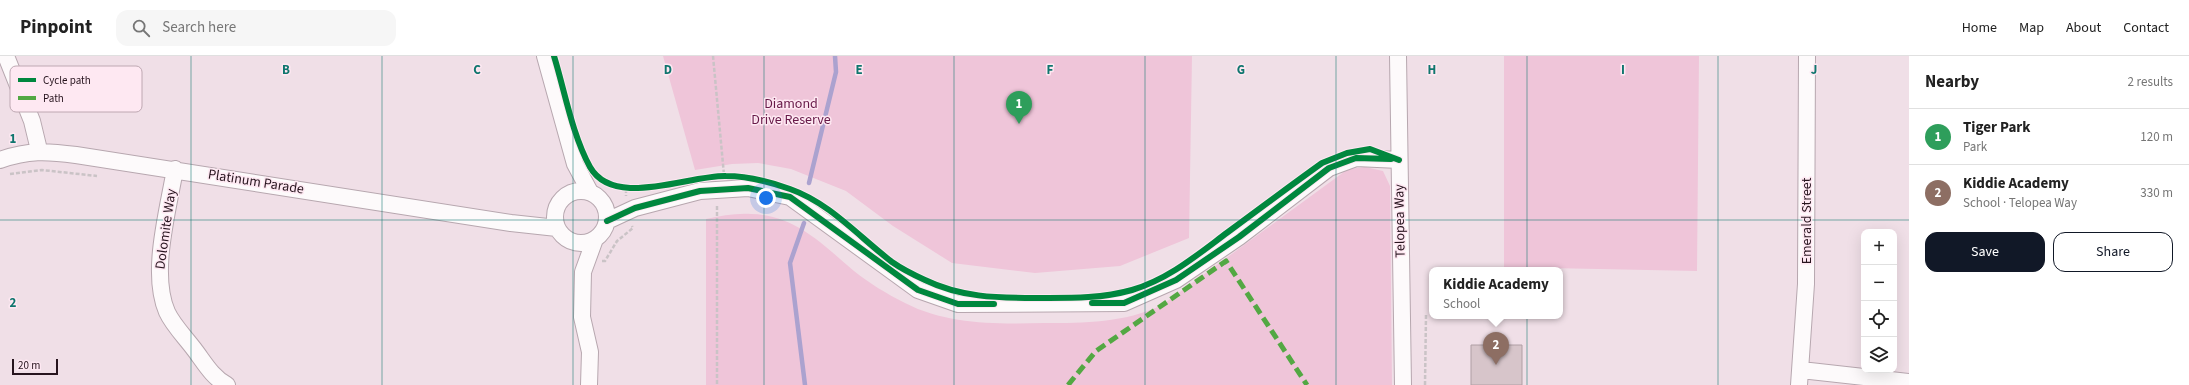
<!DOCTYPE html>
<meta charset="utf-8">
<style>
body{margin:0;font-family:"Source Sans 3",sans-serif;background:#f6f6f6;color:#222}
.controls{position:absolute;right:12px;bottom:12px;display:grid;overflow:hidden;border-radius:8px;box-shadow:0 4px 16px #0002}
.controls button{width:36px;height:36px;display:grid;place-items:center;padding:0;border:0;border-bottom:1px solid #e0e0e0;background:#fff;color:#222;font:20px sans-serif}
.scale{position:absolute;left:12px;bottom:10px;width:46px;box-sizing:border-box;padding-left:4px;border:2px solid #27141e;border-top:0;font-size:11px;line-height:14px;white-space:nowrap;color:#27141e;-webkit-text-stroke:3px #fee8f2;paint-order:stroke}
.you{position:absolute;left:766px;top:142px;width:14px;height:14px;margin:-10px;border:3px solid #fff;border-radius:50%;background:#1a73e8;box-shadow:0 0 0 6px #1a73e833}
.badge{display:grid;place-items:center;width:26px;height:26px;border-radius:50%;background:#111827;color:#fff;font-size:13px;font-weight:700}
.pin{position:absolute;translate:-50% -33px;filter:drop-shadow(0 1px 2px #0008)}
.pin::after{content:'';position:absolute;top:21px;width:14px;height:12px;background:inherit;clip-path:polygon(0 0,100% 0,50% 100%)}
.popup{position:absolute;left:1429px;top:211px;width:134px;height:52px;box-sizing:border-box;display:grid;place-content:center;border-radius:8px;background:#fff;filter:drop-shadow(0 1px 3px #0005);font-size:13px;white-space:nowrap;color:#767676}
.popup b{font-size:15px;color:#222}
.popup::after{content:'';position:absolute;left:50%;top:100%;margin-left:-8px;border:8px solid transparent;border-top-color:#fff}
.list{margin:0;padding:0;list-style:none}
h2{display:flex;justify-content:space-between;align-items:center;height:52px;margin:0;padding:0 16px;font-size:17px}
h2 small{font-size:13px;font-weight:400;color:#767676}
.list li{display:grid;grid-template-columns:26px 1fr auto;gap:12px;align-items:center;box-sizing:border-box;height:56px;padding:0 16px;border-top:1px solid #e0e0e0}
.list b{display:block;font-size:15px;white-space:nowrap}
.list p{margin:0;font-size:13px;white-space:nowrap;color:#767676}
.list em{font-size:13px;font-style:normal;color:#767676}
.actions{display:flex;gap:8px;padding:12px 16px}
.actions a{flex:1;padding:9px 0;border:1px solid #111827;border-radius:12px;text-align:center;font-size:14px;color:#111827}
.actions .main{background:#111827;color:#fff}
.icon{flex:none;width:22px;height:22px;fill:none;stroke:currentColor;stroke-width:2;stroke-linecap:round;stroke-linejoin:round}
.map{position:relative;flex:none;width:1909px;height:329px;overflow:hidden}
header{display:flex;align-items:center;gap:24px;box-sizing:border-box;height:56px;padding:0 20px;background:#fff;border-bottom:1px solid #e0e0e0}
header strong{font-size:19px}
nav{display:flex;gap:22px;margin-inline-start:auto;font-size:14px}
.search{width:280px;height:36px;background:#f6f6f6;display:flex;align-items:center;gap:10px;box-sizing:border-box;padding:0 14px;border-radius:12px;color:#767676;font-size:15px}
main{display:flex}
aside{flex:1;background:#fff}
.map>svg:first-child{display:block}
</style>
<header>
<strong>Pinpoint</strong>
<div class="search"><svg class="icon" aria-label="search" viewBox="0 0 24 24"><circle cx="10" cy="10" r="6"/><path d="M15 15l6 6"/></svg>Search here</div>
<nav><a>Home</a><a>Map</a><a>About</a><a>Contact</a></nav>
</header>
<main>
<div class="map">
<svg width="1909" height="329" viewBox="0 0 1909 329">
<rect width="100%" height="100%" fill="#f0dfe7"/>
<path fill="#efc5d9" d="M663,0H1192L1189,182L1120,210L1035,217L952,207L893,170L846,135L791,113L758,107L732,108L695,114Z
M1504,0H1699L1697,215L1504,211Z
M1365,111L1383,115L1390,130L1392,329H706V163C721,160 736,157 751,158C795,159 822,188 854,215C869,227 887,238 905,247C948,269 996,268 1044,267C1085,267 1124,267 1162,249L1348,113Z"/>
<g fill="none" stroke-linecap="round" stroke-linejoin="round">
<path stroke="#aba2cf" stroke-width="4.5" d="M809,127L836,16L835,0
M804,167L790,207L805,329"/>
</g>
<path fill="#d7c5ca" stroke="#b09fa4" d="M1471,289H1522V329H1471Z"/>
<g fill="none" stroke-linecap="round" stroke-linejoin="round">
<g stroke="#b7a7af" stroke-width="18">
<path id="minor" d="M6,0L32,65L39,94
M545,0L575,108L590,136
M1398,0L1403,329
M0,104C28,94 47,95 76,99L511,167L557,172
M175,113C168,155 150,217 167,256C173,269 185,281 194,293C204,306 212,321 227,329
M555 161a26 26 0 1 1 52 0a26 26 0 1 1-52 0Z
M607,165L635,152L700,135L748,132L790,141L918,234L958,248L1124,247L1176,224L1239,181L1329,112L1356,102L1399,104
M1801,314L1909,326
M589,329L590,296L582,261L583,216L595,183
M1799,329L1806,228L1807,0"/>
</g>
<path stroke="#cac3c6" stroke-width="2.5" stroke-dasharray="4 2" stroke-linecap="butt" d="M713,0L724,119
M10,118L42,114L97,120
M626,133V140
M717,150V329
M602,205H605L617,185L633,172L632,170
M1425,329L1426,259"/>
<use href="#minor" stroke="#fdfafb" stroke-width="16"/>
<path stroke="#53a843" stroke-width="5" stroke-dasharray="10 5" stroke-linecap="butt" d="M1068,329L1096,295L1226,205L1307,329"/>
<g stroke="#fee8f2" stroke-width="8">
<path id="cycleway" d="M554,0C565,36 572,78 590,111C614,153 688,119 726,120C748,120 770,126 790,133C830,147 859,181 892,206C902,213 914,219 925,224C960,241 996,242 1035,242C1068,242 1100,243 1132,234C1169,223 1197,199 1228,176C1259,153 1290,130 1322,107L1347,97L1370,93L1399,104
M607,165L635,152L700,135L748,132L790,141L918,234L958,248H994
M1092,247H1124L1176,224L1239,181L1329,112L1356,102L1391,103"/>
</g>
<use href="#cycleway" stroke="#00873e" stroke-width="6"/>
</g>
<path fill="none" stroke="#0f766e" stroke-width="1" stroke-opacity="0.55" d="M191,0V329M382,0V329M573,0V329M764,0V329M954,0V329M1145,0V329M1336,0V329M1527,0V329M1718,0V329M0,164H1909"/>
<g text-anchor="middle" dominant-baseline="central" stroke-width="3" stroke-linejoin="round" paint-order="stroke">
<g font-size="14" fill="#671948" stroke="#fee8f2">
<text x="791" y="48">Diamond<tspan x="791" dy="16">Drive Reserve</tspan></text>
</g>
<g font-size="14" fill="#27141e" stroke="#fee8f2">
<text transform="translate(256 126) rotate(9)">Platinum Parade</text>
<text transform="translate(1400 165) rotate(-91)">Telopea Way</text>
<text transform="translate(1807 165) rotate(-90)">Emerald Street</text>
<text transform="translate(166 173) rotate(-82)">Dolomite Way</text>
</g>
</g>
<rect x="10" y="10" width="132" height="46" rx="6" fill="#fee8f2" stroke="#bea8b2" stroke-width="1"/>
<rect x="18" y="22" width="18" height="4" fill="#00873e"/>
<rect x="18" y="40" width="18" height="4" fill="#53a843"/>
<g font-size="11" fill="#27141e">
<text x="43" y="28">Cycle path</text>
<text x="43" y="46">Path</text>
</g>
<g font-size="13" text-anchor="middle" font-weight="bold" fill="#0f766e" stroke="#fee8f2" stroke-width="3" stroke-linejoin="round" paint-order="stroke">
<text x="286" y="18">B</text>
<text x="477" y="18">C</text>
<text x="668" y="18">D</text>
<text x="859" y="18">E</text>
<text x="1050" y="18">F</text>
<text x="1241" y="18">G</text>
<text x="1432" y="18">H</text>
<text x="1623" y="18">I</text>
<text x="1814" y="18">J</text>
<text x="13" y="87">1</text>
<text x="13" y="251">2</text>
</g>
</svg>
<div class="controls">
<button>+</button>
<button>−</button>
<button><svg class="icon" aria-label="locate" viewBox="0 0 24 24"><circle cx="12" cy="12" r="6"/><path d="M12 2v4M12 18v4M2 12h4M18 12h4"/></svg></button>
<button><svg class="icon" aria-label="layers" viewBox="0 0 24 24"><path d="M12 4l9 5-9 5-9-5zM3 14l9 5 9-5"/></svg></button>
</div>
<div class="scale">20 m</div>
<div class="you"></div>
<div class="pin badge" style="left:1019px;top:68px;background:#2e9e5b">1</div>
<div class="pin badge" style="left:1496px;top:309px;background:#8d6e63">2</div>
<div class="popup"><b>Kiddie Academy</b>School</div>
</div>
<aside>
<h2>Nearby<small>2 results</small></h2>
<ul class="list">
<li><span class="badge" style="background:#2e9e5b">1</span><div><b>Tiger Park</b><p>Park</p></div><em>120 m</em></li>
<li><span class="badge" style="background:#8d6e63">2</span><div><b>Kiddie Academy</b><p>School · Telopea Way</p></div><em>330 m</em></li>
</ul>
<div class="actions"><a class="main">Save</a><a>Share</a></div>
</aside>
</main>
